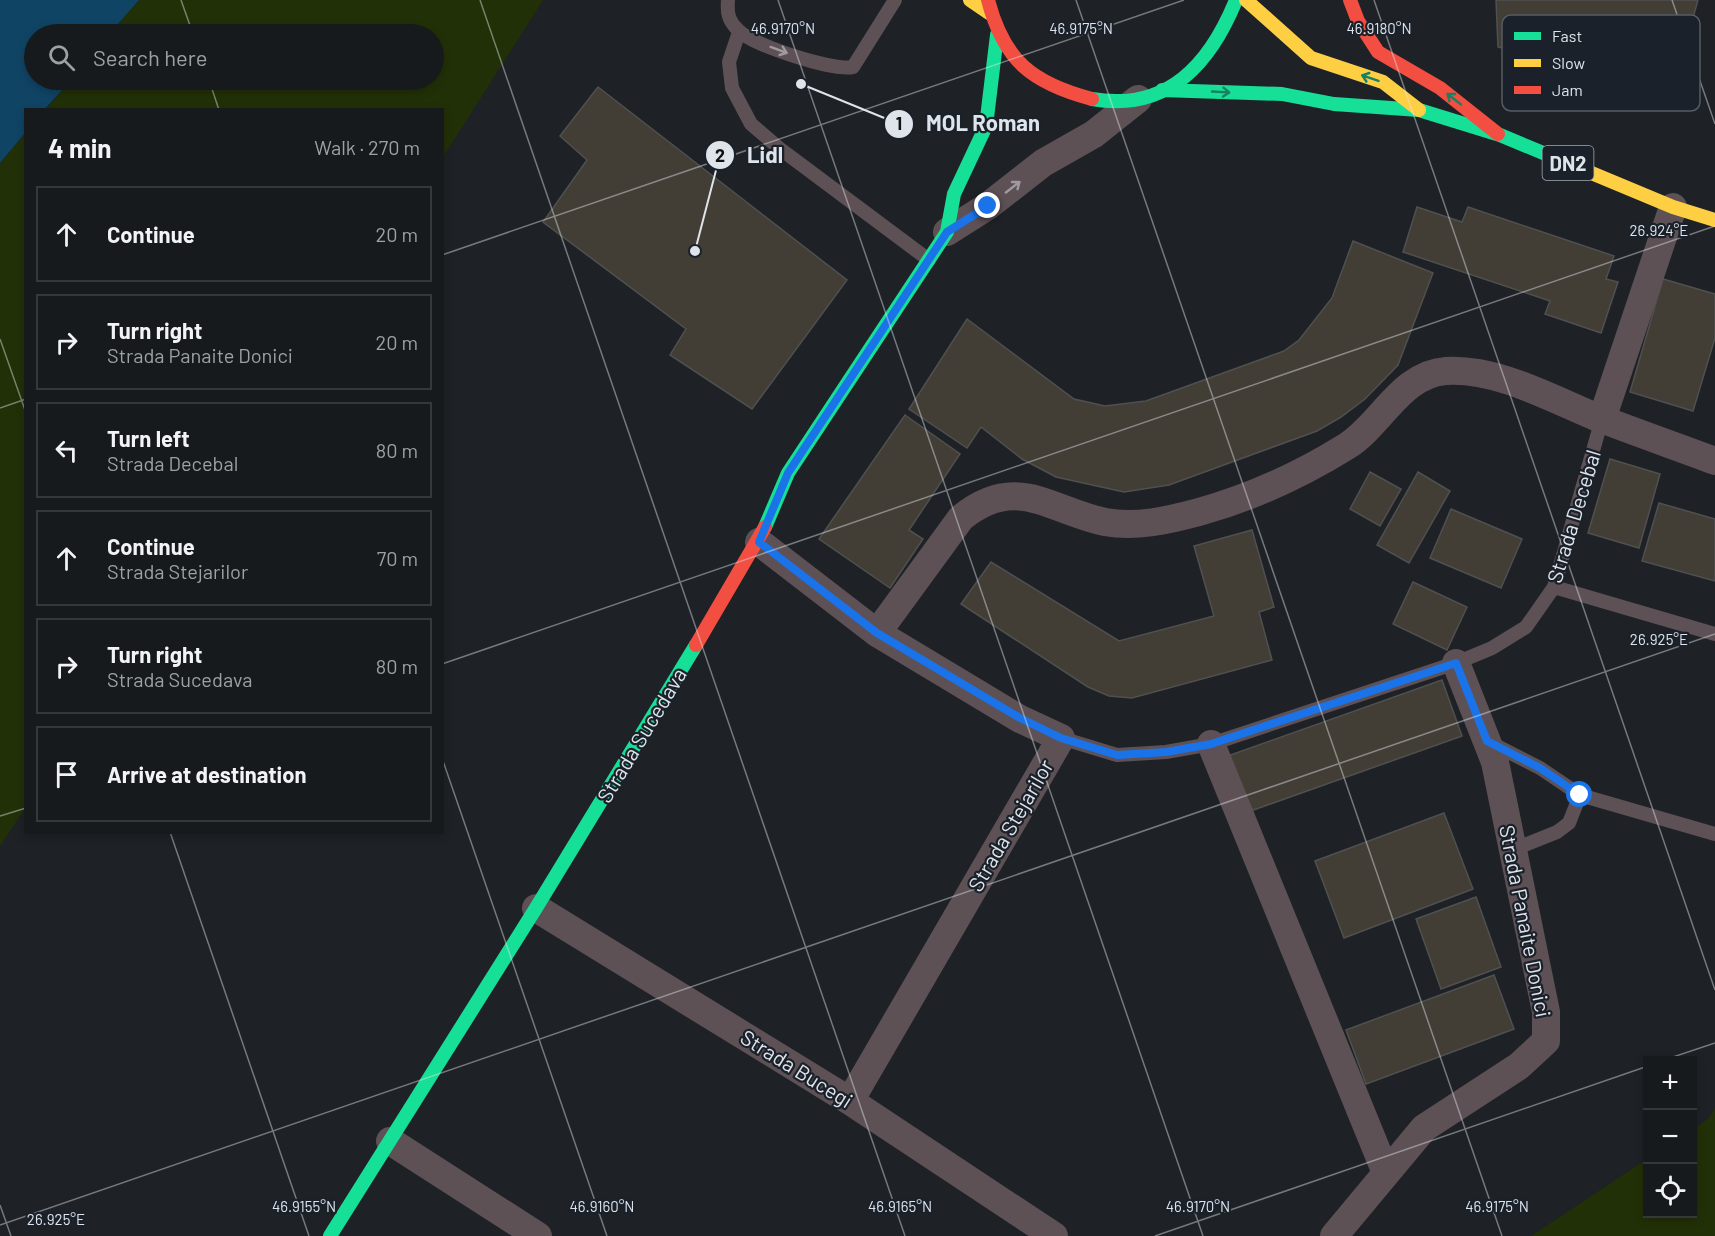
<!DOCTYPE html>
<meta charset="utf-8">
<style>
body{margin:0;font-family:Barlow,sans-serif;background:#232729;color:#f1f3f6}
.controls{position:absolute;right:18px;bottom:18px;display:grid;overflow:hidden;border-radius:0px;box-shadow:0 3px 9px #0003}
.controls button{width:54px;height:54px;display:grid;place-items:center;padding:0;border:0;border-bottom:2px solid #35383b;background:#161a1c;color:#f1f3f6;font:30px sans-serif}
.stop{position:absolute;width:18px;height:18px;margin:-14px;border:4px solid #1a73e8;border-radius:50%;background:#fff}
.stop.end{background:#1a73e8;border-color:#fff;box-shadow:0 2px 6px #0008}
.list{margin:0;padding:0;list-style:none}
h2{display:flex;justify-content:space-between;align-items:center;height:78px;margin:0;padding:0 24px;font-size:26px}
h2 small{font-size:20px;font-weight:400;color:#9ea1a3}
.list li{display:grid;grid-template-columns:39px 1fr auto;gap:18px;align-items:center;box-sizing:border-box;height:96px;margin:0 12px 12px;padding:0 12px;border:2px solid #35383b;border-radius:0px}
.list b{display:block;font-size:22px;white-space:nowrap}
.list p{margin:0;font-size:20px;white-space:nowrap;color:#9ea1a3}
.list em{font-size:20px;font-style:normal;color:#9ea1a3}
.icon{flex:none;width:33px;height:33px;fill:none;stroke:currentColor;stroke-width:2;stroke-linecap:round;stroke-linejoin:round}
.map{position:relative;flex:none;width:1715px;height:1236px;overflow:hidden}
.search{position:absolute;background:#161a1c;box-shadow:0 3px 9px #0003;left:24px;top:24px;width:420px;height:66px;display:flex;align-items:center;gap:15px;box-sizing:border-box;padding:0 21px;border-radius:33px;color:#9ea1a3;font-size:22px}
.panel{position:absolute;background:#161a1c;box-shadow:0 3px 9px #0003;left:24px;top:108px;width:420px;height:726px;border-radius:0px}
.map>svg:first-child{display:block}
</style>
<div class="map">
<svg width="1715" height="1236" viewBox="0 0 1715 1236">
<rect width="100%" height="100%" fill="#1e2226"/>
<path fill="#223007" d="M139,0H543L443,157L442,110H45L71,80H434V34H109Z
M25,133L26,807L0,846V163Z
M1715,1108V1236H1531L1647,1159L1648,1214H1692L1693,1129L1708,1119Z"/>
<path fill="#104465" d="M0,0H139L109,34H34V80H71L45,109L26,110L25,133L0,163Z"/>
<path fill="#423e36" stroke="#505050" stroke-width="1.5" d="M1496,0H1698L1672,93L1498,47Z
M598,87L847,280L752,409L670,355L686,329L543,222L587,160L560,136Z
M1417,207L1462,222L1468,207L1614,256L1606,279L1618,282L1601,333L1545,314L1550,301L1403,252Z
M1353,241L1433,273L1398,365L1365,399L1341,417L1317,431L1169,485L1124,492L1056,477L1022,459L981,427L967,448L909,409L967,319L1074,399L1105,406L1146,401L1284,351L1299,340L1332,298Z
M1663,279L1715,294V338L1693,411L1630,392Z
M905,415L960,454L909,530L923,539L890,588L819,539Z
M1610,459L1660,474L1639,548L1588,533Z
M1370,472L1401,489L1380,526L1350,509Z
M1418,472L1450,491L1409,563L1377,545Z
M1659,503L1715,519V581L1642,561Z
M1451,509L1522,539L1501,588L1430,558Z
M1252,530L1274,607L1259,612L1272,660L1132,698L1109,696L1088,687L961,604L991,562L1119,641L1214,616L1194,546Z
M1413,582L1467,607L1447,650L1393,624Z
M1442,680L1462,736L1245,813L1225,757Z
M1444,813L1473,889L1344,938L1315,861Z
M1476,897L1501,967L1441,989L1416,919Z
M1494,975L1514,1029L1366,1084L1346,1030Z"/>
<g fill="none" stroke-linecap="round" stroke-linejoin="round">
<path stroke="#5e5155" stroke-width="14" d="M728,0C727,13 728,20 738,30C752,45 832,71 853,67L895,0
M739,32L729,62L732,88L751,124L779,148L929,260
M1554,587L1715,634
M1061,738L1117,755L1166,752L1211,744L1456,663L1492,648L1526,627L1554,587L1602,419
M1491,743L1540,768L1580,795L1715,834
M1512,850L1557,832L1569,823L1580,795"/>
<path stroke="#5e5155" stroke-width="28" d="M947,232L988,206L1043,163L1094,134L1138,99
M1602,419L1673,207
M759,542L877,633L1020,719L1061,738L850,1101
M877,633L961,518C1016,473 1049,510 1105,522C1136,528 1169,520 1199,512C1253,497 1299,476 1347,446C1381,425 1401,374 1446,371C1497,368 1550,398 1596,417C1635,432 1675,446 1715,461
M1211,744L1386,1173
M536,908L850,1101L1054,1236
M390,1141L538,1236
M1334,1236L1424,1128L1519,1066L1546,1041V1012L1495,762L1456,663"/>
<path stroke="#16e098" stroke-width="14" d="M1162,90L1282,94L1334,104L1419,110L1500,135L1577,167
M1092,99C1168,112 1210,64 1236,0
M765,527L788,473L947,232L954,194L986,126L997,35
M330,1236L536,908L696,645"/>
<path stroke="#ffcf43" stroke-width="14" d="M970,0L989,13
M1246,0L1311,58L1383,82L1419,110
M1577,167L1673,207L1715,220"/>
<path stroke="#f24e42" stroke-width="14" d="M988,0C1004,61 1032,83 1092,99
M1350,0L1358,21L1378,52L1440,88L1498,134
M696,645L765,527"/>
</g>
<defs><path id="oneway-shaft" d="M-6 0H5M1.5-3L5.5 0L1.5 3" fill="none" stroke-width="1.6" stroke-linecap="round" stroke-linejoin="round" transform="scale(1.5)"/></defs>
<g stroke="#9e9aa0">
<use href="#oneway-shaft" transform="translate(779 50) rotate(20)"/>
<use href="#oneway-shaft" transform="translate(1013 187) rotate(-38)"/>
</g>
<g stroke="#188061">
<use href="#oneway-shaft" transform="translate(1370 78) rotate(-161)"/>
<use href="#oneway-shaft" transform="translate(1221 92) rotate(3)"/>
<use href="#oneway-shaft" transform="translate(1454 99) rotate(-142)"/>
</g>
<g fill="none" stroke-linecap="round" stroke-linejoin="round">
<path stroke="#1a73e8" stroke-width="8" d="M988,206L947,232L788,473L759,542L877,633L1020,718L1061,738L1117,755L1166,752L1211,744L1456,663L1487,741L1540,768L1580,795"/>
</g>
<path fill="none" stroke="#dfe4ea" stroke-width="1.5" stroke-opacity="0.45" d="M181,0L193,34M480,0L905,1236M778,0L1203,1236M1076,0L1502,1236M1374,0L1715,990M1672,0L1715,124M209,80L219,110M442,255L1184,0M0,339L26,413M0,408L26,399M442,664L1715,226M442,758L607,1236M0,816L26,808M170,832L309,1236M1664,1060L1715,1043M0,1205L11,1236M0,1225L1715,634M1155,1236L1648,1066"/>
<g text-anchor="middle" dominant-baseline="central" stroke-width="4.5" stroke-linejoin="round" paint-order="stroke">
<rect fill="#1a212a" stroke="#a4aab0" stroke-width="1.5" x="1542.5" y="146" width="51" height="34" rx="4.5"/>
<g font-size="20" font-weight="bold" fill="#dfe4ea">
<text x="1568" y="163">DN2</text>
</g>
<g font-size="21" fill="#dfe4ea" stroke="#1a212a">
<text transform="translate(1573 516) rotate(-73)">Strada Decebal</text>
<text transform="translate(641 735) rotate(-59)">Strada Sucedava</text>
<text transform="translate(1010 825) rotate(-60)">Strada Stejarilor</text>
<text transform="translate(1526 921) rotate(79)">Strada Panaite Donici</text>
<text transform="translate(797 1068) rotate(32)">Strada Bucegi</text>
</g>
</g>
<rect x="1502" y="15" width="198" height="96" rx="9" fill="#1a212a" stroke="#555c64" stroke-width="1.5"/>
<rect x="1514" y="32" width="27" height="8" fill="#16e098"/>
<rect x="1514" y="59" width="27" height="8" fill="#ffcf43"/>
<rect x="1514" y="86" width="27" height="8" fill="#f24e42"/>
<g font-size="16" fill="#dfe4ea">
<text x="1552" y="42">Fast</text>
<text x="1552" y="69">Slow</text>
<text x="1552" y="96">Jam</text>
</g>
<g font-size="15" text-anchor="middle" fill="#dfe4ea" stroke="#1a212a" stroke-width="4.5" stroke-linejoin="round" paint-order="stroke">
<text x="1379" y="34">46.9180°N</text>
<text x="783" y="34">46.9170°N</text>
<text x="1081" y="34">46.9175°N</text>
<text x="1659" y="236">26.924°E</text>
<text x="1659" y="645">26.925°E</text>
<text x="304" y="1212">46.9155°N</text>
<text x="602" y="1212">46.9160°N</text>
<text x="900" y="1212">46.9165°N</text>
<text x="1198" y="1212">46.9170°N</text>
<text x="1497" y="1212">46.9175°N</text>
<text x="56" y="1225">26.925°E</text>
</g>
<path fill="none" stroke="#dfe4ea" stroke-width="2" d="M801 84L899 124M695 251L720 155"/>
<g fill="#dfe4ea" stroke="#1a212a" stroke-width="2">
<circle cx="801" cy="84" r="6"/>
<circle cx="695" cy="251" r="6"/>
<circle cx="899" cy="124" r="15"/>
<circle cx="720" cy="155" r="15"/>
</g>
<g font-size="18" text-anchor="middle" font-weight="bold" fill="#111">
<text x="899" y="130">1</text>
<text x="720" y="162">2</text>
</g>
<g font-size="22" text-anchor="middle" font-weight="bold" fill="#dfe4ea" stroke="#1a212a" stroke-width="4.5" stroke-linejoin="round" paint-order="stroke">
<text x="983" y="131">MOL Roman</text>
<text x="765" y="163">Lidl</text>
</g>
</svg>
<div class="controls">
<button>+</button>
<button>−</button>
<button><svg class="icon" aria-label="locate" viewBox="0 0 24 24"><circle cx="12" cy="12" r="6"/><path d="M12 2v4M12 18v4M2 12h4M18 12h4"/></svg></button>
</div>
<div class="stop" style="left:1580px;top:795px"></div>
<div class="stop end" style="left:988px;top:206px"></div>
<div class="search"><svg class="icon" aria-label="search" viewBox="0 0 24 24"><circle cx="10" cy="10" r="6"/><path d="M15 15l6 6"/></svg>Search here</div>
<section class="panel">
<h2>4 min<small>Walk · 270 m</small></h2>
<ul class="list">
<li><svg class="icon" aria-label="ahead" viewBox="0 0 24 24"><path d="M12 20V5M6 11l6-6 6 6"/></svg><div><b>Continue</b></div><em>20 m</em></li>
<li><svg class="icon" aria-label="right" viewBox="0 0 24 24"><path d="M7 20v-9h11M14 6l5 5-5 5"/></svg><div><b>Turn right</b><p>Strada Panaite Donici</p></div><em>20 m</em></li>
<li><svg class="icon" aria-label="left" viewBox="0 0 24 24"><path d="M17 20v-9H6M10 6l-5 5 5 5"/></svg><div><b>Turn left</b><p>Strada Decebal</p></div><em>80 m</em></li>
<li><svg class="icon" aria-label="ahead" viewBox="0 0 24 24"><path d="M12 20V5M6 11l6-6 6 6"/></svg><div><b>Continue</b><p>Strada Stejarilor</p></div><em>70 m</em></li>
<li><svg class="icon" aria-label="right" viewBox="0 0 24 24"><path d="M7 20v-9h11M14 6l5 5-5 5"/></svg><div><b>Turn right</b><p>Strada Sucedava</p></div><em>80 m</em></li>
<li><svg class="icon" aria-label="arrive" viewBox="0 0 24 24"><path d="M6 21V4h12l-3 4 3 4H6"/></svg><div><b>Arrive at destination</b></div></li>
</ul>
</section>
</div>
